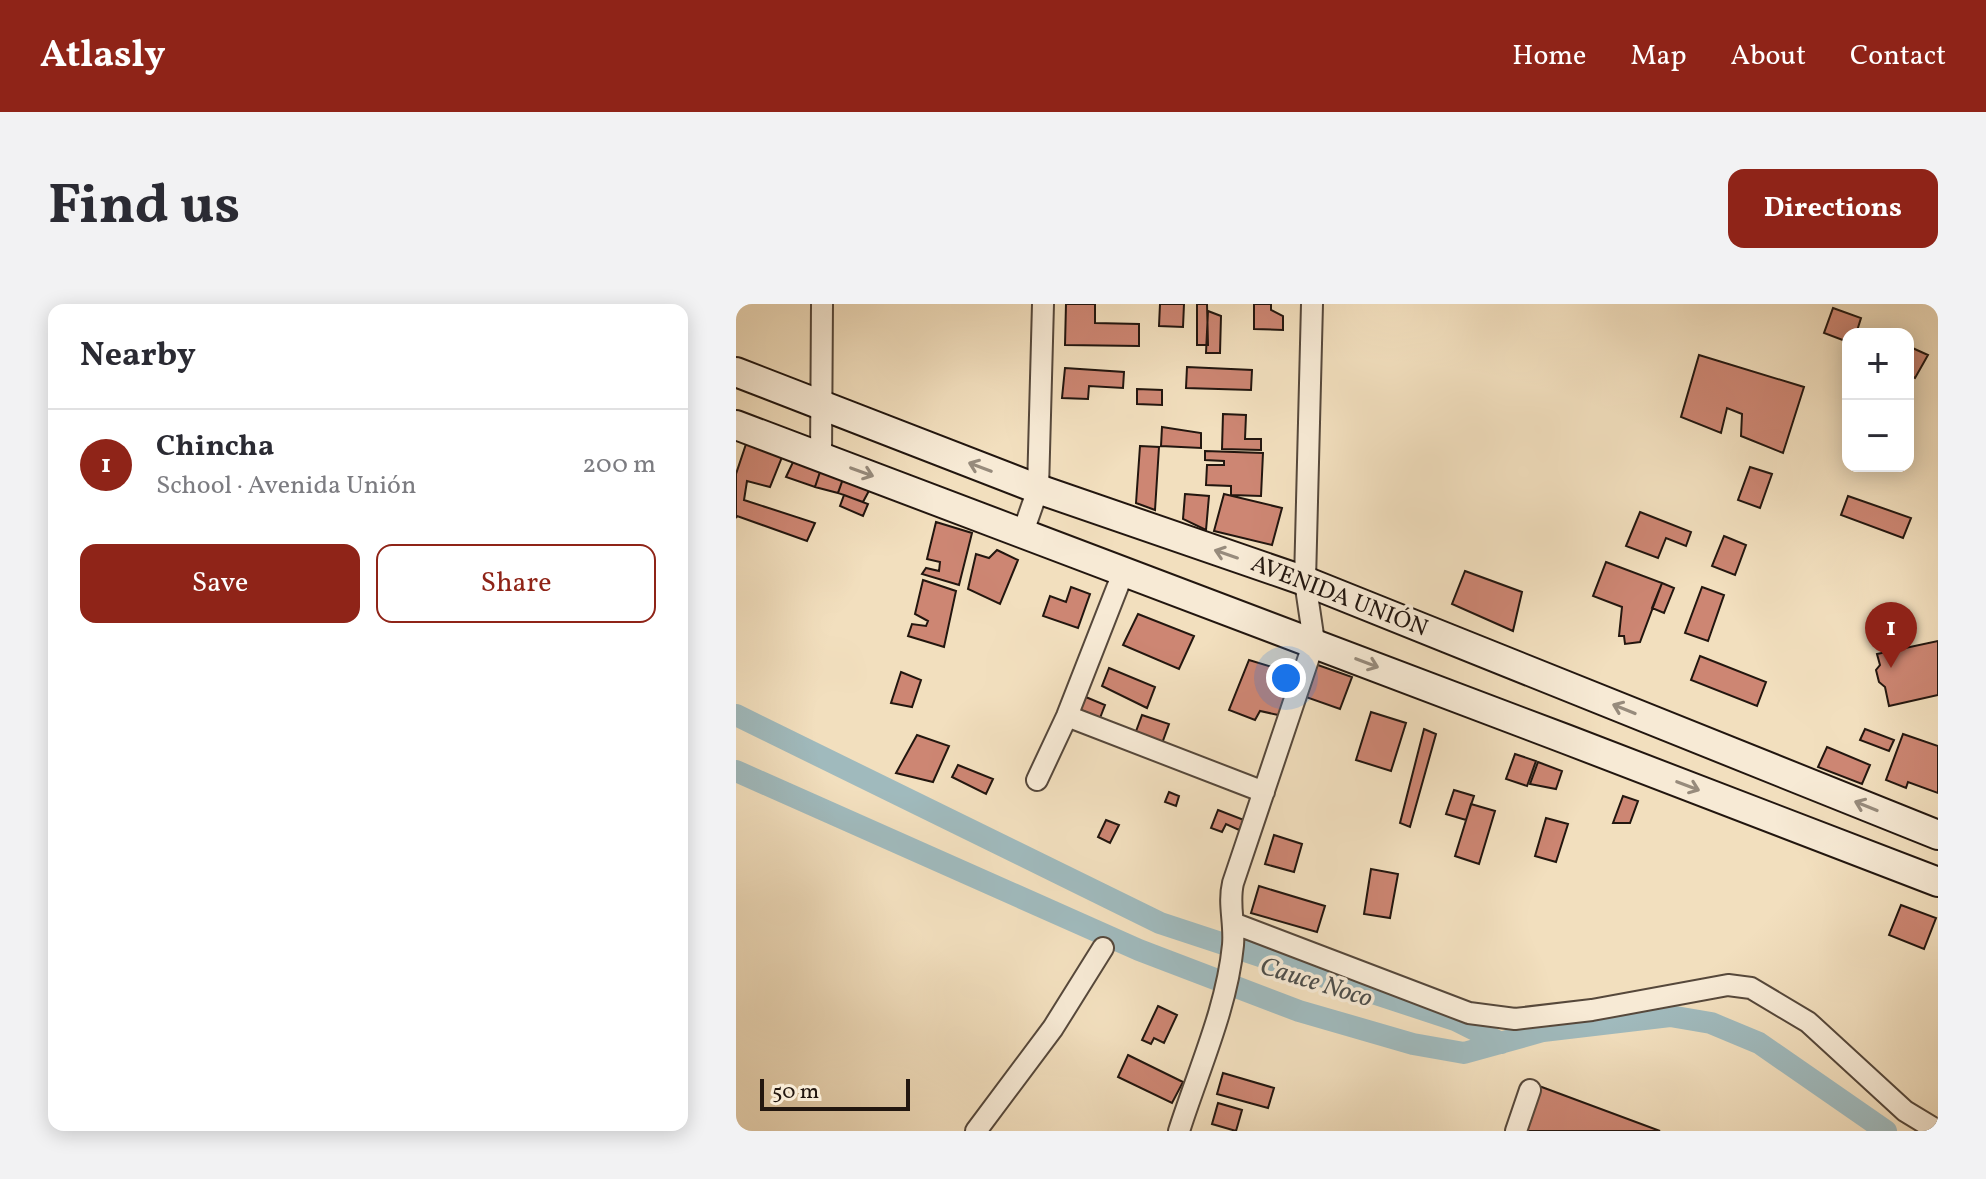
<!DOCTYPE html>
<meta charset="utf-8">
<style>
body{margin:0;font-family:Vollkorn,serif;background:#f2f2f3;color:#2b2b33}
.controls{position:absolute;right:24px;top:24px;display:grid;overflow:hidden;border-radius:16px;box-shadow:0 4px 20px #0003}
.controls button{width:72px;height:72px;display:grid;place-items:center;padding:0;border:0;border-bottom:2px solid #e1e1e2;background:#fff;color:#2b2b33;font:40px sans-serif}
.scale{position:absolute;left:24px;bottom:20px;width:150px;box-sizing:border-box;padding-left:8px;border:4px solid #22160f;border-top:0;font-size:22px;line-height:28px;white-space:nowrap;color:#22160f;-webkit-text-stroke:6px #f7ead5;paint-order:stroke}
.you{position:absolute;left:550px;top:374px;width:28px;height:28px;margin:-20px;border:6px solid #fff;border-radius:50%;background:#1a73e8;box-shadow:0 0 0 12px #1a73e833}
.badge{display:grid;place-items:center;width:52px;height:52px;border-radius:50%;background:#8f2418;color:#fff;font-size:26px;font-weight:700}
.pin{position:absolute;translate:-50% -66px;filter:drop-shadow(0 2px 4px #0008)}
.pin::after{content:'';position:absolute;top:42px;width:28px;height:24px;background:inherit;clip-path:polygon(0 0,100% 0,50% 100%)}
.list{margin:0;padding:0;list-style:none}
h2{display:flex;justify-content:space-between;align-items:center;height:104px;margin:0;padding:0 32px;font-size:34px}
h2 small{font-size:26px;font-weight:400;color:#7c7c81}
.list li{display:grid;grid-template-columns:52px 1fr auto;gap:24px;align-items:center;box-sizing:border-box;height:112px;padding:0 32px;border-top:2px solid #e1e1e2}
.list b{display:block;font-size:30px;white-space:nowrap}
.list p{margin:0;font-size:26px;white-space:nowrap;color:#7c7c81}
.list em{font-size:26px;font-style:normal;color:#7c7c81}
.actions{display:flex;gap:16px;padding:24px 32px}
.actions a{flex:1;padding:18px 0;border:2px solid #8f2418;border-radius:16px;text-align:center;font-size:28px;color:#8f2418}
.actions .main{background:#8f2418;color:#fff}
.map{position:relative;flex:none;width:1202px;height:827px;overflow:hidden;border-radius:16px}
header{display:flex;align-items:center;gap:48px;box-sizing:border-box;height:112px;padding:0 40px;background:#8f2418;color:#fff}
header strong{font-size:38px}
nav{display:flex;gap:44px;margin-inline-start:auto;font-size:28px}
.intro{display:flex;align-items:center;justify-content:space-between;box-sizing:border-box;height:192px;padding:0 48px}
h1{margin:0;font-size:56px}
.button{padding:20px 36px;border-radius:16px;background:#8f2418;color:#fff;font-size:28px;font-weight:700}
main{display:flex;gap:48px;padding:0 48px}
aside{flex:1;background:#fff;border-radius:16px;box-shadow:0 4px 20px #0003}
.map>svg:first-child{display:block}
</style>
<header>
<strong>Atlasly</strong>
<nav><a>Home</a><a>Map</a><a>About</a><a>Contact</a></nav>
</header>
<div class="intro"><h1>Find us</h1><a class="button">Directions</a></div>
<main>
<aside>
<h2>Nearby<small></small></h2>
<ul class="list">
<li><span class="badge">1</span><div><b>Chincha</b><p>School · Avenida Unión</p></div><em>200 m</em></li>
</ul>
<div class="actions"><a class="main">Save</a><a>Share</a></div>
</aside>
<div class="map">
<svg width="1202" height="827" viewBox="0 0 1202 827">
<rect width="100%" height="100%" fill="#f2dfbe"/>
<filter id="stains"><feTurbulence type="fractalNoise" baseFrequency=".0025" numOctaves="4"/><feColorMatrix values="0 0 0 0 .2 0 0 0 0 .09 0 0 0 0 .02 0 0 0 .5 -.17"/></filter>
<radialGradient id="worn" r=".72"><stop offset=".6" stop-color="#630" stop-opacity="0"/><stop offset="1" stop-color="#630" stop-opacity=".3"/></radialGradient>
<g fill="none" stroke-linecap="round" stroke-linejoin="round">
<path stroke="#a0babd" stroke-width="22" d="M0,411L424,619L719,716L765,739
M0,467L403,646L563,707L677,740L728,749L807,727L934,712L975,719L1023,739L1150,827"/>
</g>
<path fill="#cd8673" stroke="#22160f" stroke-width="2" d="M330,0H359V19L403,20V42L329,41Z
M424,0H448L447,23L423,22Z
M461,0H471L472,41H461Z
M518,0H535V6L547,12V26L518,25Z
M1097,4L1125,14L1120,30H1112V38L1088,29Z
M472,7L485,12L484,49H470Z
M1172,42L1192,51L1179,74L1172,71Z
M963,51L1068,83L1047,149L1005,132L1006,110L991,104L985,129L945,113Z
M451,63L516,66L515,86L450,84Z
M329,64L388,68L387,84L353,82L352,95L326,94Z
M401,85L426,86V101L401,100Z
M487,110L510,111L509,135H525V146L486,145Z
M426,123L465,129V144L425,142Z
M10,140L46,153L34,183L11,177L8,196L79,219L71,237L1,212L0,214V170Z
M404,142L423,143L419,206L400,199Z
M469,147L527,149L525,192L495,191V182L470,181L471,161H488V157L469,156Z
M58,156L84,168L79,183L50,173Z
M1014,163L1036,170L1024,204L1002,196Z
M84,168L108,172L102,189L79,183Z
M108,172L136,181L127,198L102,189Z
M449,190L473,192L470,226L447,215Z
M488,190L546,204L536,241L478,227Z
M108,191L132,200L127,212L104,202Z
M1112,192L1175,214L1167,234L1105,211Z
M904,208L955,228L950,242L930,234L922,254L890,242Z
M200,218L236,229L223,281L186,270L190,264L203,267L204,258L191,255Z
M988,232L1010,241L999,271L976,262Z
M261,246L282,256L264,300L232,285L240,250L253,254Z
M870,258L926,279L904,338L889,340L888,332H883L886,303L857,292Z
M729,267L786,288L777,327L716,300Z
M187,276L220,287L208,343L172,332L176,320L190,322L192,317L179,310Z
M926,279L938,284L928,309L916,304Z
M335,283L354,290L342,324L307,312L314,292L330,298Z
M966,283L988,291L972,337L949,329Z
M402,310L458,332L443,365L387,341Z
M1202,337V391L1153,402L1149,383L1143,378L1140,366L1144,361L1141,350Z
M964,352L1030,378L1021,402L955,376Z
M513,356L556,369L547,412L524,407L519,416L493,406Z
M579,360L616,373L604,405L567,392Z
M373,364L419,383L411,404L366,382Z
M165,368L185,376L176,403L155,399Z
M345,391L369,401L364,414L340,404Z
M635,408L670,419L655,467L620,456Z
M406,411L433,420L424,445L399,430Z
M688,425L700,430L674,523L664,519Z
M1129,425L1158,436L1153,447L1124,436Z
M1167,430L1202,442V489L1172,478L1170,484L1150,476Z
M181,431L213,442L197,478L160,469Z
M1091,443L1134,461L1126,480L1082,463Z
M779,450L800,457L791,482L770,475Z
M802,458L826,467L820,485L794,480Z
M222,461L257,475L250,490L216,473Z
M718,486L738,492L730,516L710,510Z
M433,488L443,492L440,502L429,498Z
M887,492L902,497L894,519H877Z
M735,500L759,507L743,560L719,552Z
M482,506L508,516L503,526L490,520L486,528L475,524Z
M810,514L832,520L820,558L799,552Z
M370,516L383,521L374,539L362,533Z
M538,531L566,540L558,568L529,560Z
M635,565L662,570L654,614L628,610Z
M523,582L589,602L581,628L515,609Z
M1165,601L1200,614L1188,645L1153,631Z
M422,702L441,711L428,739L418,734L415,740L406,736Z
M392,751L447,778L436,799L382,773Z
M487,769L538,784L532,804L481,790Z
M803,782L924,827H789Z
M482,799L506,806L500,827L476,820Z"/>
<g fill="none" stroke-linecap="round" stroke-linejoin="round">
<g stroke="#56483b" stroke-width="24">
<path id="street" d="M85,153L86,0
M287,228L302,185L307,0
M331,412L528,488
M301,476L331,412L387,269
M497,619L733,709L779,715L856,706L992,681L1015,684L1072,718L1169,807L1202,827
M240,827L317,724L367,644
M443,827C462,767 491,704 497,641C499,619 492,600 497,579L578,338L569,277L576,0
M780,827L794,786"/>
</g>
<g stroke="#22160f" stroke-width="32">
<path id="secondary" d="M0,68L302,185L569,277L1202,531
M0,121C402,271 802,424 1202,578"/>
</g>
<use href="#street" stroke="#f7ead5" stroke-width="20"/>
<use href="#secondary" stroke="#f7ead5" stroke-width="28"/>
</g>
<defs><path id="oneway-shaft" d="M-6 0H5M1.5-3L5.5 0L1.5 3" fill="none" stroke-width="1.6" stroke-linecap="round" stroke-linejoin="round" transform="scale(2)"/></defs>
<g stroke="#978b7c">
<use href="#oneway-shaft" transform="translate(244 163) rotate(-159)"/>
<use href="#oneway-shaft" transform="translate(126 168) rotate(20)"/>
<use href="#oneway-shaft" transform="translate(490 250) rotate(-161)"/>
<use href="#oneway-shaft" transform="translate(631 359) rotate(21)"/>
<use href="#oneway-shaft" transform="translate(888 405) rotate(-158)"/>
<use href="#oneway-shaft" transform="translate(952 482) rotate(21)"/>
<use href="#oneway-shaft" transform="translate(1130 502) rotate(-158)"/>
</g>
<g text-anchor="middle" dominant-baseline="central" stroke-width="7" stroke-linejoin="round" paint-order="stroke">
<g font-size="24" fill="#22160f" stroke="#f7ead5">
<text transform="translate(603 293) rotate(21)">AVENIDA UNIÓN</text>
</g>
<g font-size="26" font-style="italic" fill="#4e4f4c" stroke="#f7ead5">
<text transform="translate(580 679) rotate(17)">Cauce Noco</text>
</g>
</g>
<rect width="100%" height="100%" filter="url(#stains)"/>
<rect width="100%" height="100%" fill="url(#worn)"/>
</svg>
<div class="controls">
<button>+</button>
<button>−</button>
</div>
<div class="scale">50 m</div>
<div class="you"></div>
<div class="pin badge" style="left:1155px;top:364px">1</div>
</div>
</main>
